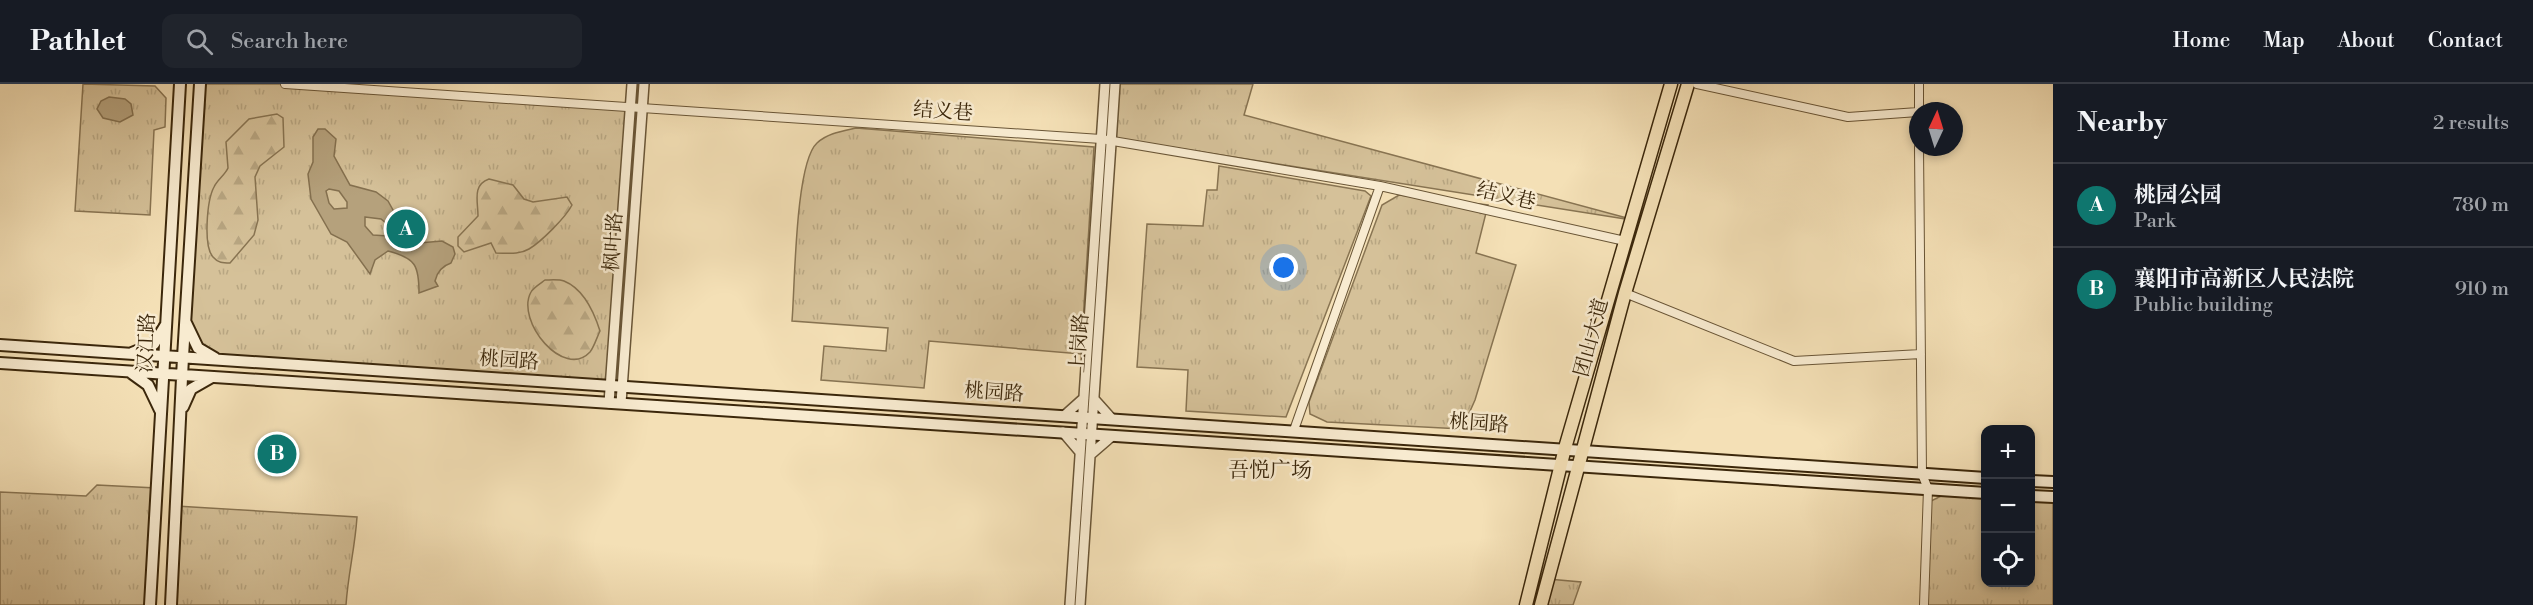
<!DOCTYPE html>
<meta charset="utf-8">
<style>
body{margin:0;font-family:"Libre Bodoni","Noto Serif SC",serif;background:#20242c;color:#f1f3f6}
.controls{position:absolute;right:18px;bottom:18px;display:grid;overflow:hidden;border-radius:12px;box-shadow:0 3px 9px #0003}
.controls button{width:54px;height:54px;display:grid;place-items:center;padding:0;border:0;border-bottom:2px solid #363941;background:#171b24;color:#f1f3f6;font:30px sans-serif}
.compass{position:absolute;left:1909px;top:18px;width:54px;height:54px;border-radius:50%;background:#171b24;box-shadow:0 3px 9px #0003;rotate:4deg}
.you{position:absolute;left:1284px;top:184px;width:21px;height:21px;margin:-15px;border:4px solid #fff;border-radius:50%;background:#1a73e8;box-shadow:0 0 0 9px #1a73e833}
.badge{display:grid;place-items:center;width:39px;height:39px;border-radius:50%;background:#0f766e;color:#fff;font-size:20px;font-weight:700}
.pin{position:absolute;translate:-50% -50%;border:3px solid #fff;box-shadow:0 2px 6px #0006}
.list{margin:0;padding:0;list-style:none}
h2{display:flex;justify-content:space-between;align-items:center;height:78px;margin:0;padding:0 24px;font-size:26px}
h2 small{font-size:20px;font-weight:400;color:#9ea1a6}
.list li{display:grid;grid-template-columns:39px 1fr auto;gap:18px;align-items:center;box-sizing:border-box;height:84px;padding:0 24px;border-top:2px solid #363941}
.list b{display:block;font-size:22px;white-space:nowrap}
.list p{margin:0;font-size:20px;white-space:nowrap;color:#9ea1a6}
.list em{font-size:20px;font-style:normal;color:#9ea1a6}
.icon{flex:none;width:33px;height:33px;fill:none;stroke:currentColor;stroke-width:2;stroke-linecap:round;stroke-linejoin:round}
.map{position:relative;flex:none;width:2053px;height:521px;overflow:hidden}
header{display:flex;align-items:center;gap:36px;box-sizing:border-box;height:84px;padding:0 30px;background:#171b24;border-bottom:2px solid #363941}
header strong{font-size:28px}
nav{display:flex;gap:33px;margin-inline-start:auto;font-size:21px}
.search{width:420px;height:54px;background:#20242c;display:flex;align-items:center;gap:15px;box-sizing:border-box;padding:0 21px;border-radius:12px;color:#9ea1a6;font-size:22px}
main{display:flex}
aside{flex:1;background:#171b24}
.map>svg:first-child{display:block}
</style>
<header>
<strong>Pathlet</strong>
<div class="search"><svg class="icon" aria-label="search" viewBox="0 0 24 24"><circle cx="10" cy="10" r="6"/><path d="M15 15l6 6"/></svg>Search here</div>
<nav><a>Home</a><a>Map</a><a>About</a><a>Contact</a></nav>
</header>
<main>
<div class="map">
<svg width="2053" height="521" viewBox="0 0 2053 521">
<defs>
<pattern id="grass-tufts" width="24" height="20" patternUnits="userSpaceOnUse" patternTransform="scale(1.5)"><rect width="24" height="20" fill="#d5c199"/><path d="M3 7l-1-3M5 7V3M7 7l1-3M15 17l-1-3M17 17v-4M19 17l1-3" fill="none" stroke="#b8a682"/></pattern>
<pattern id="forest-firs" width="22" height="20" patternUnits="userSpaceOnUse" patternTransform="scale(1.5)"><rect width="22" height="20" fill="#d5c199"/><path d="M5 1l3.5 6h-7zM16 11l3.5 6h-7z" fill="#b8a682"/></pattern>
</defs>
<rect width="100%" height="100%" fill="#f4e0b6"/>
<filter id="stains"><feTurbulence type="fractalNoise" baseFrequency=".00333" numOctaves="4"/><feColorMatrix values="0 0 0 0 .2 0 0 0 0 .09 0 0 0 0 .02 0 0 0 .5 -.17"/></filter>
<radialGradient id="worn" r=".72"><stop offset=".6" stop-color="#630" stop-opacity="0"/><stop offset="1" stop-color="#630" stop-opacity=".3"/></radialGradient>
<path fill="url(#grass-tufts)" stroke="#887452" stroke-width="1.5" d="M83,0L155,2L166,14L165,43L154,46L150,131L75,127Z
M200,0H285L630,23L611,302L218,276L198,264L185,237Z
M1111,0H1253L1244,31L1638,137L1107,53Z
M856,44L1094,63L1081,270L929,257L924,304L821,296L824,262L886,267L888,244L792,237C795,202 795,79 817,59C828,49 843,47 856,44Z
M1219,82L1365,107L1371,112L1286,333L1186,327L1188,286L1137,283L1147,140L1203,142L1207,106H1217Z
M1399,111L1488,121L1476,169L1516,181L1475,316L1462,345L1327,338L1310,330L1309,318L1382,121Z
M97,401L156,404L150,521H0V408L86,412Z
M1947,409L1985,412L1986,498H2030L2031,416L2053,417V521H1924L1927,419Z
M176,422L357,433C355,464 348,490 346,521H171Z
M1548,495L1581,498L1573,521H1541Z"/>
<path fill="url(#forest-firs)" stroke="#887452" stroke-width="1.5" d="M277,30L283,34L284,63L260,82L255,93L258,136L254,151L230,179C223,179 218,179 213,173C203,162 207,116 214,103C217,96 225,91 228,84L226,58L249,35Z
M489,95L513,101L524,115L533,118L567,113L572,121C566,133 541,158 529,165C519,171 507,169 496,169L491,159L464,168L458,162V153L478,132C478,117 472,101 489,95Z
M545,196C550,196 559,195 564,197C584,205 594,228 600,247C597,253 594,263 590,268C564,296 515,237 531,208C533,204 541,199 545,196Z"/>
<path fill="#b5a17c" stroke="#84704f" stroke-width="1.5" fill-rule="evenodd" d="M109,13L125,15L131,20L133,31L120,38L103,34L97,25L101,17Z
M318,45H325L336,55L334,72L350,101L376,108L388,117L408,153L419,159L442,157L453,163L455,170L451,179C442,182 437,188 435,197L438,202L419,209C419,182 416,174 388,167L375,176L370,190L347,158L331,150L311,115L308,90L313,78V53ZM329,105L339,107L347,118V124L334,125L329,119L326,107ZM365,133L381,135L387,140L388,152L373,151L365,142Z"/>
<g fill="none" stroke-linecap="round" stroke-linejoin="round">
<g stroke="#695536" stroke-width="10">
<path id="minor" d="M285,0L1101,55L1380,102
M1697,0L1848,33L1918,28
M1919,0V27
M1919,63L1922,390L1928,405L1924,521
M1625,209L1794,277L1921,270
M1294,346L1380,102L1625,157"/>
</g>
<g stroke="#695536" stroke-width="12">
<path id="tertiary" d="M1094,315L1111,334
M609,319L632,0
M621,319L644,0
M1065,331L1084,314
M1063,348L1080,368
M1090,371L1112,352
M1070,521L1105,0
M1080,521L1115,0"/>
</g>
<g stroke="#3b270b" stroke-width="14">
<path id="secondary" d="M186,239L198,264L215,274
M0,261L1986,394
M132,269L154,260L165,242
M0,279L1986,409
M130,288L148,301L160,326
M183,323L191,305L212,293
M2030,397L2053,398
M2030,412L2053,413
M150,521L180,0
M171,521L183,273L200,0"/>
</g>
<g stroke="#3b270b" stroke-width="15">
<path id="trunk" d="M1526,521L1565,364L1671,0
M1541,521L1625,209L1688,0"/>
</g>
<use href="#minor" stroke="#f8ebd0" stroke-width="8"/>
<use href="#tertiary" stroke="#f8ebd0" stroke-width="9"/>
<use href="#secondary" stroke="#f8ebd0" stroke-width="10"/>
<use href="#trunk" stroke="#f4e0b6" stroke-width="12"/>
</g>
<g text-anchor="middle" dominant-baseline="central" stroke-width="5" stroke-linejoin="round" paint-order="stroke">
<g font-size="20" fill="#3b270b" stroke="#f8ebd0">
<text transform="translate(943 28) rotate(4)">结义巷</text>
<text transform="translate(1506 113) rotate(13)">结义巷</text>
<text transform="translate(614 158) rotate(-86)">枫叶路</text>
<text transform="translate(1592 254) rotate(-75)">团山大道</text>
<text transform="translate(147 259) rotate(-87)">汉江路</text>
<text transform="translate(1080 259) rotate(-86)">上岗路</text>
<text transform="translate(509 277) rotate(4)">桃园路</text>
<text transform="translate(994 309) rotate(4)">桃园路</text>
<text transform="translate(1479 340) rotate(4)">桃园路</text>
</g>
<g font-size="21" fill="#3b270b" stroke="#f8ebd0">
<text x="1270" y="387">吾悦广场</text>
</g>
</g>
<rect width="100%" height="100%" filter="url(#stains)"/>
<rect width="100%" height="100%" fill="url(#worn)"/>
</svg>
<div class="controls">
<button>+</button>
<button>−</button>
<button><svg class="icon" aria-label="locate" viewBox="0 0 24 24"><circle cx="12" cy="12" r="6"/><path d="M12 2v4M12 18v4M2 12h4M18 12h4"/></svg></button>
</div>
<svg class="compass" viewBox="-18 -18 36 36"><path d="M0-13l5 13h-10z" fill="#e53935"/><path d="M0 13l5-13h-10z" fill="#9ea1a6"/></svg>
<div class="you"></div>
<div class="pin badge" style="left:406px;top:145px">A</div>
<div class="pin badge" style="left:277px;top:370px">B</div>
</div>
<aside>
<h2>Nearby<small>2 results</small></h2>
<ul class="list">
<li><span class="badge">A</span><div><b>桃园公园</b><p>Park</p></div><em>780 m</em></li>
<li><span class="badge">B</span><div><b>襄阳市高新区人民法院</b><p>Public building</p></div><em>910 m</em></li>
</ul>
</aside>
</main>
